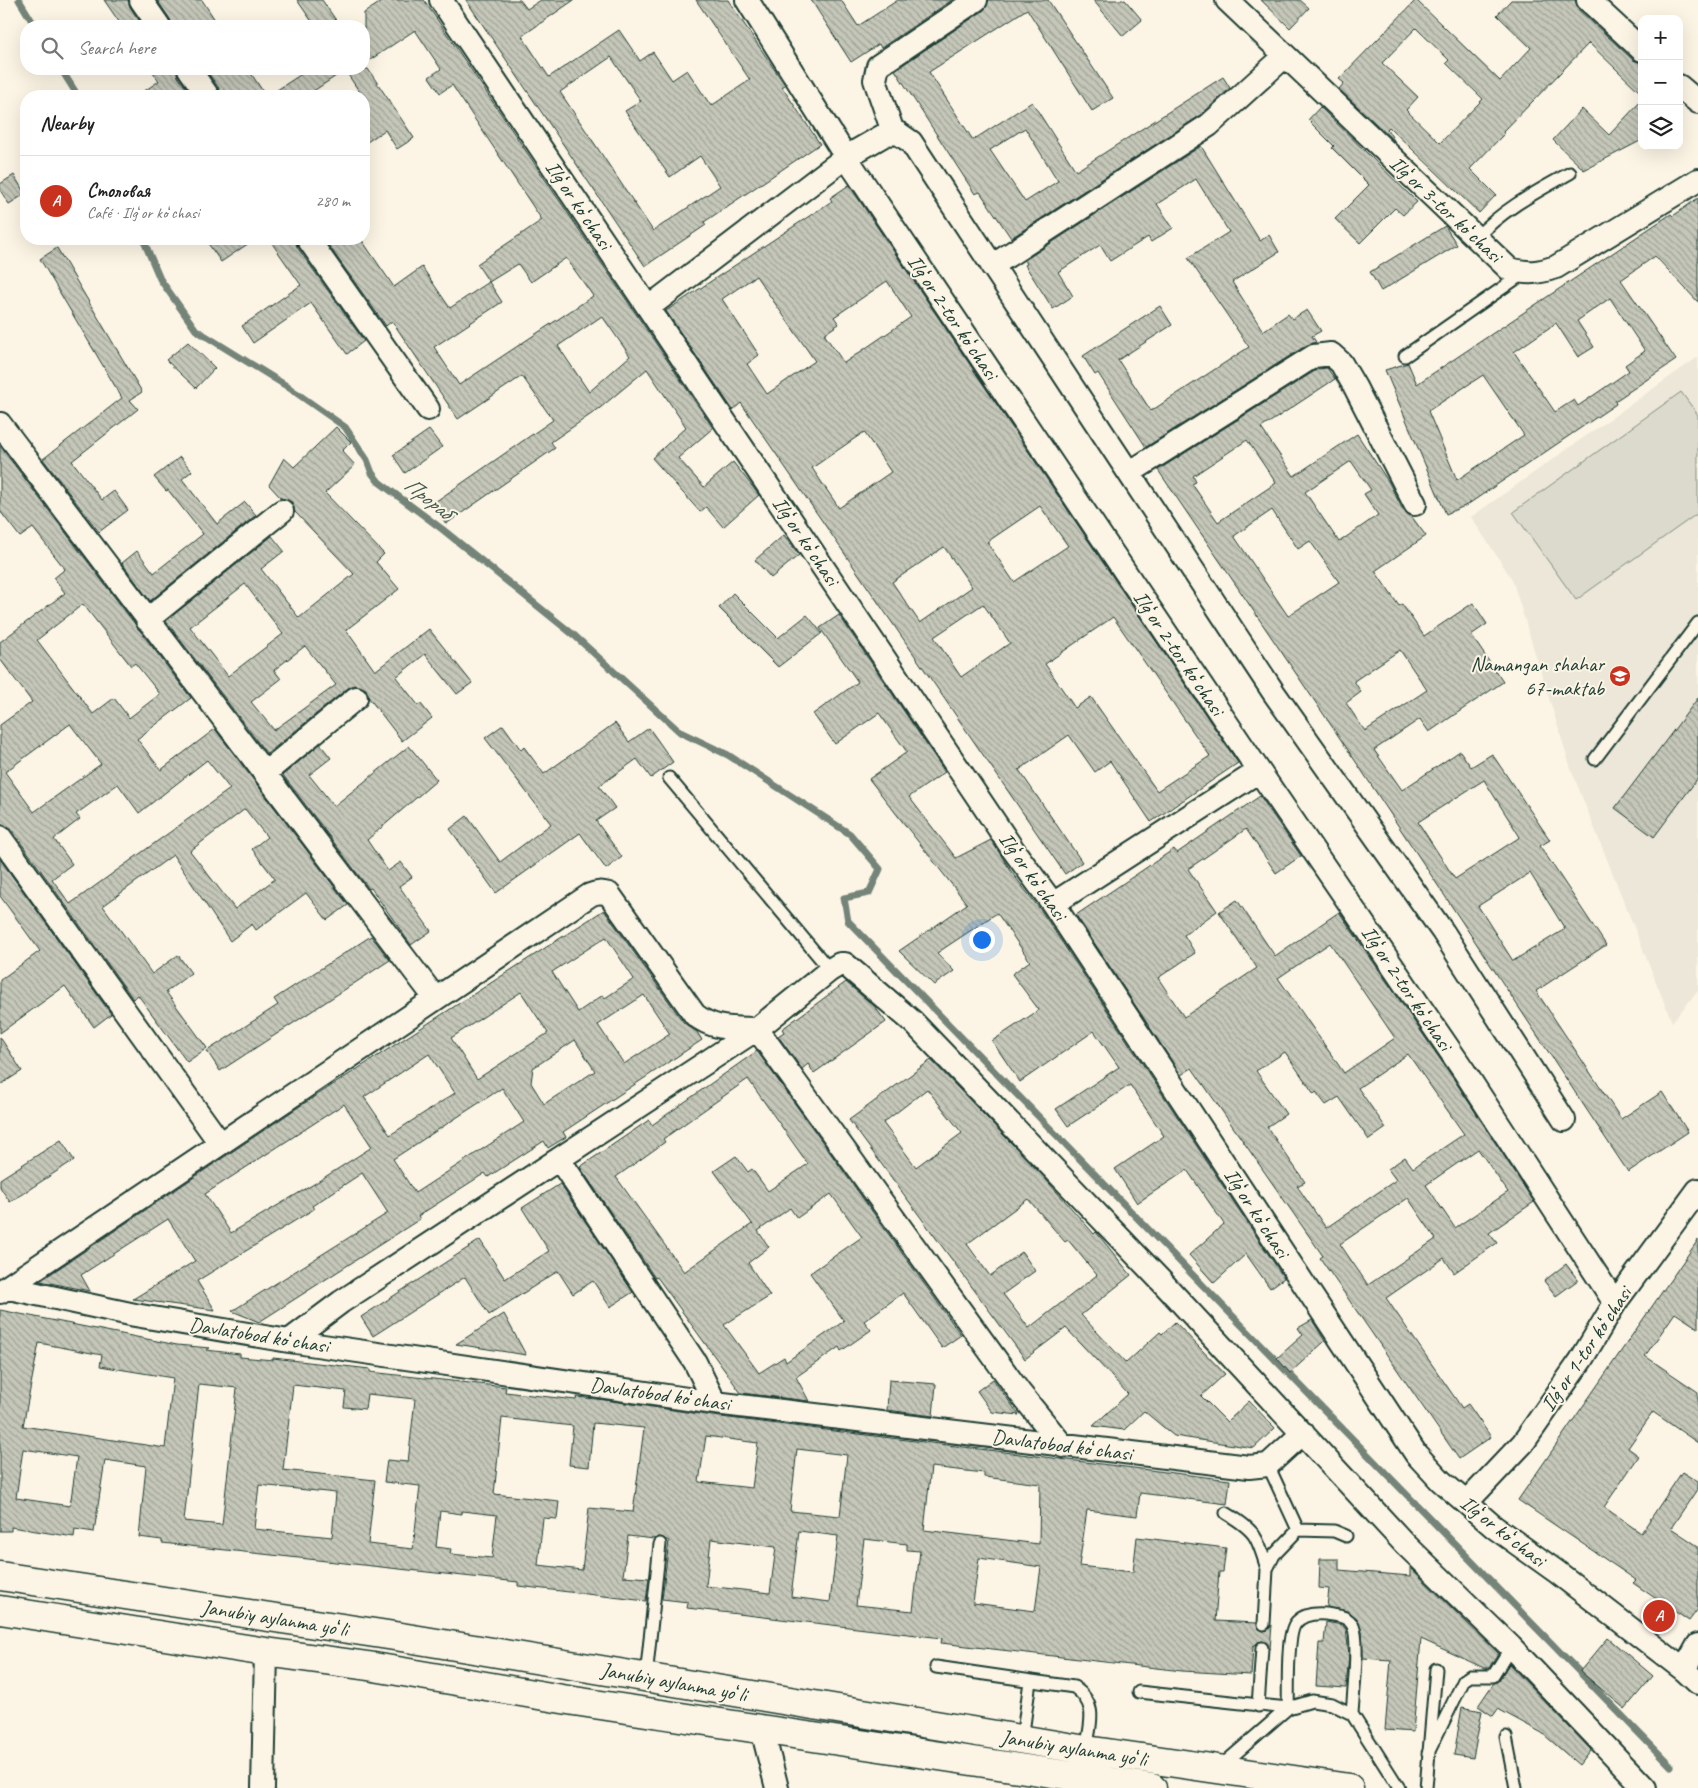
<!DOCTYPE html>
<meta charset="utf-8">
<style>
body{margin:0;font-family:Caveat,sans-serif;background:#f2f2f2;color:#222}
.controls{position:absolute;right:15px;top:15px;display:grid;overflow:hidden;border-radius:10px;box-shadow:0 5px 20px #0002}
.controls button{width:45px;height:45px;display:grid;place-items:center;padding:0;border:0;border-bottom:1px solid #e0e0e0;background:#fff;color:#222;font:25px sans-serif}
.you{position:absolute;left:981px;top:939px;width:18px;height:18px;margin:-12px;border:4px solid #fff;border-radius:50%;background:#1a73e8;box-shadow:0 0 0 8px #1a73e833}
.badge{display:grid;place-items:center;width:32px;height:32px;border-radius:50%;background:#c8321e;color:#fff;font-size:16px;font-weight:700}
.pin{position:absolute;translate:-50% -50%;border:2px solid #fff;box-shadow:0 1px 5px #0006}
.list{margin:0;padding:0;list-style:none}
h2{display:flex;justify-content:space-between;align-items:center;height:65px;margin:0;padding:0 20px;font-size:21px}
h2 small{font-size:16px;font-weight:400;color:#767676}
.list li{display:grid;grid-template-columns:32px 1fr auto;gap:15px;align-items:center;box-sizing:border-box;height:90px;padding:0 20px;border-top:1px solid #e0e0e0}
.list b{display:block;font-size:19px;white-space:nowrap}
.list p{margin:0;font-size:16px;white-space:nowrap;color:#767676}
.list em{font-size:16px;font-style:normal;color:#767676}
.icon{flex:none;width:28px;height:28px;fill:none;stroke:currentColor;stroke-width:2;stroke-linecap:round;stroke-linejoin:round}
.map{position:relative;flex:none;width:1698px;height:1788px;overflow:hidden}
.search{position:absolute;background:#fff;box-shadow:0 5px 20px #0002;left:20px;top:20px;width:350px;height:55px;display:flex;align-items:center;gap:12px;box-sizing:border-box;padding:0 18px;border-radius:20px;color:#767676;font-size:19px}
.panel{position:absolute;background:#fff;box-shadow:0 5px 20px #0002;left:20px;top:90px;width:350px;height:155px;border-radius:20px}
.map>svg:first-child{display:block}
</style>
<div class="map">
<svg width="1698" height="1788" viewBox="0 0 1698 1788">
<defs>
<pattern id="building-back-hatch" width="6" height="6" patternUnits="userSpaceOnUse" patternTransform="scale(1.25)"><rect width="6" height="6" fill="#c5c7b9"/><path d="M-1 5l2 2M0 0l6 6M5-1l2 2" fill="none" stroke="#9fa397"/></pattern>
</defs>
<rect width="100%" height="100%" fill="#fcf5e5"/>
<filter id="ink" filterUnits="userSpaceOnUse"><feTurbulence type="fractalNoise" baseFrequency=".02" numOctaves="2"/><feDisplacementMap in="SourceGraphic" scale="10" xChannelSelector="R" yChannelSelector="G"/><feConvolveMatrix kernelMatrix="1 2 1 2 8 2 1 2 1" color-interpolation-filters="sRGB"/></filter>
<g filter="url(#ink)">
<path fill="#ece7d8" d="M1698,357V991L1672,1022L1572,772L1512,579L1471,517Z"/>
<path fill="#dcdacc" stroke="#7e8c80" d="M1681,392L1698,415V513L1576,600L1513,512Z"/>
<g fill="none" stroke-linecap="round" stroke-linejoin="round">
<path stroke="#758479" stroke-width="7" d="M19,0L35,26
M61,69L78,96
M143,239L160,279L196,330L285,385L345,427L367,460L372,473L379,482L442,529L575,636L680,732L728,755L850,834L880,869L869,893L844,898L848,921L1671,1766"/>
</g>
<path fill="url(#building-back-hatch)" stroke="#1f3d34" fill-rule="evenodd" d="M104,0H128L130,7L143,26H122Z
M157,0H202L219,26H172L170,19Z
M297,0H322L340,26H315Z
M384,0H424L713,428L678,458L704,487L733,462L759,495L723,527L706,507L700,512L652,458L686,427L647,369L600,408L551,442L555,448L446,524L432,504L553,420L522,376L458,419L392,321L386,326L324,239H361L394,287L422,267L450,308L489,282L477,264L542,220L452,85L440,93L429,77L441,69L415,30L364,64V13ZM566,258L593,296L459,385L434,347L502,302L489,282L518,264L531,282ZM602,316L630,356L589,392L558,346Z
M466,0H520L527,9L541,0H574L522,36L549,77L619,30L640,61L653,52L672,80L687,70L711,106L750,80L696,0H728L785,85L782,87L820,144L704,222L706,225L645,266ZM611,57L641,101L625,111L670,177L700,156L720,186L653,231L560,92Z
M811,0H841L858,26L898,0H952L881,48L879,44L851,62Z
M989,0H1048L1113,98L1092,111L1027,9L929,72L973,140L1032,102L1076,171L1223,77L1230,88L1201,115L1011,238L980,192L975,194L895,70L983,11ZM1025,128L1058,181L1025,202L990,150Z
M1093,0H1125L1142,20L1123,36Z
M1261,0H1300L1309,8L1290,28Z
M1416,0L1500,81L1531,48L1497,15L1511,0H1575L1579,10L1633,60L1642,63V94L1589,43L1503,132L1504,134L1470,169L1496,195L1479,213L1389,127L1387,129L1395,142L1339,89L1344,83L1339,79ZM1416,28L1449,60L1446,63L1483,99L1440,143L1406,110L1418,97L1382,63Z
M151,69H176L178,77L192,96H137L159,81Z
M205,69H248L266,96H221L219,88Z
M309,69H368L414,138L397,149L385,130L364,144L366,102L345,70L306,96H268Z
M1642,100V140L1584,170L1553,140L1582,109L1609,135Z
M1320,107L1417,202L1403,215L1395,208L1360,243L1335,219L1369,185L1332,148L1334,146L1308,120Z
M1201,146L1260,241L1269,235L1279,252L1232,282L1263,331L1288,314L1292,319L1307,310L1321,331L1312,336L1316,342L1307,345L1146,447L1098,373L1095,375L1083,356L1160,306L1172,325L1118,360L1151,411L1249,347L1188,258L1229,232L1196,179L1157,204L1173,228L1151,242L1148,237L1110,261L1100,245L1058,272L1073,296L1053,309L1025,265L1027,264L1025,260Z
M14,175L25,194L9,204L0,190V184Z
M849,185L1238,763L1151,822L1110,761L1095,772L1069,735L1019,770L1082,862L1065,874L741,403L733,410L666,311L832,201L830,198ZM756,276L815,361L767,394L747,364L759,355L722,299ZM887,281L911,317L844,363L824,334L839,324L834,317ZM864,432L891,472L839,508L812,468ZM1040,506L1068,546L1014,582L987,542ZM944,547L972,587L920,623L892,582ZM983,604L1010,643L961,677L934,637ZM1113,617L1210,756L1157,791L1091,697L1075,708L1045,664Z
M1698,198V302L1655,256L1621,280L1676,360L1615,401L1616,404L1467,505L1446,514L1385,370L1408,363L1417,384L1671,214L1673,216ZM1610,298L1645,351L1625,365L1629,371L1578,406L1574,400L1555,412L1514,352L1556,323L1578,357L1594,347L1577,321ZM1483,375L1524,435L1457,480L1428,411Z
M1445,226L1457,245L1381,291L1370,272Z
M205,239H255L221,262Z
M269,239H295L297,247L364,341L347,354L311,303L253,343L242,326L301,285Z
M57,248L142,392L130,400L138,409L72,461L102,500L114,491L128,510L99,532L43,459L122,398L40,259Z
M188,342L215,368L196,388L166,360Z
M1327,368L1335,379L1261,428L1294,476L1357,434L1388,481L1403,510L1412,517L1426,536L1375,571L1399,606L1402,604L1424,636L1473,603L1487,624L1471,635L1503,682L1429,732L1420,719L1374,750L1402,790L1460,751L1471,767L1492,754L1550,840L1540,846L1606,945L1536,991L1621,1119L1662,1092L1688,1132L1628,1172L1356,762L1158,470L1318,369ZM1247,440L1276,483L1218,522L1192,484L1196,482L1193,476ZM1351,461L1371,490L1364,494L1378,515L1339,542L1305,492ZM1272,510L1298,549L1310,541L1339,582L1288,616L1234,536ZM1400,650L1427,690L1365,731L1346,703L1361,692L1354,681ZM1484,780L1520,837L1455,879L1418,822ZM1530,873L1565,929L1513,961L1478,906Z
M336,427L351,442L342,451L355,465L325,493L384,554L376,562L399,589L346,630L375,671L429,629L472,683L457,694L425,654L396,677L418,705L421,704L432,718L402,741L369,698L366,689L354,685L348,688L267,754L166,621L272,536L284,551L261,569L299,618L354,574L295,512L292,502L281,498L269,485L284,458L294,467ZM245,584L283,634L228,676L190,627ZM305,646L336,685L274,730L251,702L281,679L274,670Z
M429,430L442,447L405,473L393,455Z
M0,446L191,698L137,739L161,770L215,729L348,905L327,920L306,893L256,930L252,924L230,941L173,855L103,906L152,974L178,955L191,973L166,992L207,1048L187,1062L138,995L133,999L11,829L0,824V725L32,702L0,659V642L65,593L54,578L65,569L33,528L20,537L0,511ZM83,604L131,666L135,663L160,694L129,718L114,698L93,714L37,640ZM70,724L101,764L34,812L5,772ZM207,760L230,789L70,904L52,879L72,864L54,839L80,819L76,814L118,784L139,813ZM245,809L267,837L252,849L275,879L235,909L190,851Z
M180,457L192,471L182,479L217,524L245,502L256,515L150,601L122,563L137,551L154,573L203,534L168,490L166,491L154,477Z
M784,535L799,555L771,578L755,560Z
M733,593L778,638L807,615L822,633L778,667L719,608Z
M839,615L945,772L909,797L956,858L991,840L1013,874L1042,912L1284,1278L1270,1288L1246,1254L1214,1283L1189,1255L1224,1224L1187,1170L1137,1203L1115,1169L1164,1136L1130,1085L1068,1126L1056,1109L1119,1067L1094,1031L1020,1082L992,1041L1039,1010L1012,974L1030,961L997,913L937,953L954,971L934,985L899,951L967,904L869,779L907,752L879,713L835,744L813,714L858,682L820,628Z
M1698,698V778L1654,837L1615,808Z
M615,723L629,742L649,728L673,762L651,778L637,759L599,786L615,808L596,821L622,857L606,869L580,833L496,893L450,829L467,816L500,862L551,824L485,738L503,725L521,750L524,747L544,774Z
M320,744L331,758L309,775L334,806L409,746L437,780L367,840L388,871L401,862L412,877L399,886L431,931L411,945L371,888L369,889L283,775Z
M1260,796L1301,856L1276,873L1246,829L1188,869L1217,911L1184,935L1195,953L1158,978L1184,1017L1257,968L1219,912L1237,900L1275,956L1339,912L1453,1078L1534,1202L1489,1233L1497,1243L1454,1273L1444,1258L1386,1298L1462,1408L1468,1404L1491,1437L1459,1459L1320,1258L1323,1256L1192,1068L1181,1075L1076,915L1174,849L1177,853ZM1330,943L1395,1038L1344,1073L1278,978ZM1285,1052L1314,1094L1316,1092L1326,1105L1339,1097L1369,1140L1386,1128L1358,1088L1408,1054L1464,1134L1413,1168L1405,1157L1388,1169L1396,1180L1326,1228L1297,1186L1305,1182L1267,1127L1286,1114L1256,1071ZM1478,1149L1508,1192L1455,1228L1426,1185ZM1408,1198L1436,1239L1368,1285L1340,1244Z
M0,859L111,1014L94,1027L65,986L0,1033V980L40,951L0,896Z
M604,910L684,1023L697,1032L702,1040L563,1132L566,1137L548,1148L544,1141L488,1177L485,1173L418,1216L420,1219L259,1322L232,1311L388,1213L362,1173L312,1206L314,1209L197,1281L215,1310L133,1299L195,1261L168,1219L81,1275L90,1291L40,1281L300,1106ZM606,937L634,979L605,998L603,995L578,1012L552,972ZM521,992L548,1033L477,1079L451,1038ZM644,995L670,1034L624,1064L598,1025ZM575,1040L595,1071L544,1104L531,1083L533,1068ZM429,1054L455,1093L390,1135L364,1097ZM502,1088L524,1122L415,1193L393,1159ZM344,1104L372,1147L314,1184L231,1233L205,1194Z
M371,936L390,960L220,1071L207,1051L278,1005L274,999Z
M846,982L875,1007L886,1022L814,1073L808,1064L802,1069L778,1036L784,1032L782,1029Z
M0,1037L22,1071L0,1085Z
M757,1051L961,1335L942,1348L903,1293L864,1321L871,1330L841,1351L839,1347L796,1377L809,1401L741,1393L657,1277L655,1278L580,1167L649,1120L652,1125ZM748,1079L808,1164L768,1191L752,1169L748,1172L736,1156L714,1171L753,1225L752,1224L684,1272L616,1177L665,1142L663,1139ZM831,1194L862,1237L810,1273L844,1321L786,1362L784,1357L759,1373L724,1325L770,1296L748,1263L769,1247L758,1231L790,1208L797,1218Z
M931,1060L1042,1175L1094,1234L1096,1232L1131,1275L1081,1315L1126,1363L1160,1332L1162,1334L1175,1322L1225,1374L1201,1396L1227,1422L1249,1401L1275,1428L1254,1448L1174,1436L1144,1411L1124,1430L1093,1426L1128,1394L1066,1328L1025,1359L849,1120ZM927,1089L962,1133L916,1167L883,1123ZM1028,1199L1065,1242L1068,1240L1097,1275L1029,1328L1003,1294L1035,1271L1022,1252L990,1276L967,1244Z
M61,1140L74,1160L10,1202L0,1187V1179Z
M560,1184L633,1292L610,1307L593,1281L573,1294L558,1271L489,1315L465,1277L373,1336L361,1317L480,1240L505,1279L549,1251L522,1208Z
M1698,1240V1328L1675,1313L1645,1356L1698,1392V1443L1653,1412L1628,1448L1639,1456L1604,1507L1641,1533L1682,1472L1698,1482V1488L1671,1528L1698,1546V1609L1689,1621L1633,1583L1636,1580L1518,1500Z
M1566,1264L1578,1280L1556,1296L1544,1281Z
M0,1310L177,1345L210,1348L206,1350L240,1354V1357L273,1360V1358L370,1369V1372L506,1387L505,1392L576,1400L577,1397L605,1400L713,1416L1230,1480L1227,1504L1140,1493L1137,1516L1087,1510L1079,1566L1133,1572L1137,1537L1226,1548L1223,1572H1219L1215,1621L1257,1623L1258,1628L1263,1631L1268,1630L1272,1625L1270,1649L1263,1641L1258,1642L1253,1647L1251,1675L1182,1671L941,1643L942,1638L687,1608L688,1602L662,1599L669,1541L660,1537L654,1539L628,1536L623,1576L649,1578L646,1601L518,1586V1582L162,1543V1540L139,1537L146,1466L105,1460L94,1532L75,1529L74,1537L11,1527V1531H0ZM39,1343L102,1355L100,1366L173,1378L165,1448L23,1426ZM199,1384L237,1388L222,1525L184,1521ZM293,1385L346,1391L344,1407L365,1409L367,1394L415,1399L408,1462L387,1460L384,1482L420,1486L413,1549L368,1544L375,1480L283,1470ZM502,1418L573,1426L569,1465L589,1467L593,1423L644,1428L633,1512L589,1508L582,1570L538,1565L543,1518L557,1519L559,1501L494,1494ZM706,1436L758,1443L752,1488L699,1482ZM23,1449L77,1457L70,1506L16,1498ZM797,1449L847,1455L840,1516L790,1511ZM931,1467L984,1473V1477L1040,1484L1039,1544L924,1530ZM259,1485L336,1493L332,1537L254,1529ZM440,1511L462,1514V1511L497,1515L492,1558L450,1554L451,1549L436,1547ZM799,1531L838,1536L830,1602L791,1597ZM711,1539L776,1547L770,1593L706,1586ZM864,1539L907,1544V1550L920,1551L913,1611L856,1605ZM979,1558L1041,1567L1035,1611L973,1603Z
M504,1314L526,1355L456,1344Z
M1312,1320L1325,1341L1290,1373L1277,1358L1303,1335L1298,1328Z
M993,1379L1019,1415L992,1412L977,1391Z
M889,1380L936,1384L933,1416L887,1410Z
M1320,1559H1339V1570L1410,1576V1567L1498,1653L1489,1668H1484L1421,1639L1413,1732L1385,1730L1391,1660L1363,1658L1362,1632L1357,1618L1347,1611L1327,1607L1329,1589L1319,1588Z
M1326,1622L1342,1625L1346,1629L1349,1655L1346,1688L1316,1686L1319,1643H1324Z
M1608,1638L1653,1676L1625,1709L1580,1671Z
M1509,1664L1591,1750L1579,1765L1542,1733L1498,1709L1493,1716L1478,1706L1493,1684L1499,1680Z
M1462,1707L1482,1711L1473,1758L1454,1755Z"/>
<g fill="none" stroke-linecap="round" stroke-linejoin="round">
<g stroke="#1f3d34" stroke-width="15">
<path id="service" d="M1476,238C1503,209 1536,192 1570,173
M1405,356L1524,273
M1595,759L1698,623
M669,778L830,970
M1268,1465L1298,1530
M1226,1513C1256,1531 1257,1536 1267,1569
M1264,1624L1267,1569L1274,1555L1298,1530L1334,1531L1346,1536
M936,1667L1074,1687C1099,1705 1090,1724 1086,1750
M646,1677L660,1544
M1139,1692L1288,1708C1289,1690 1286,1638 1295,1624C1302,1614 1314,1613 1326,1614C1336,1616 1348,1615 1353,1626C1360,1641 1353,1695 1352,1714
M1258,1706L1262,1648
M1506,1737L1516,1788
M1022,1740L1030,1681
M1428,1753L1464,1680L1470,1676H1493L1511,1647
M1220,1767L1288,1708L1312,1701L1332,1704L1352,1714L1399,1788
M1426,1788L1436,1669"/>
</g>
<g stroke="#1f3d34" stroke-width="26">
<path id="minor" d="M141,0L159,26
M441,0L1014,851L1053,904L1416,1454L1441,1481L1494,1527L1557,1572L1684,1670L1698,1683
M747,0L846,157L1259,771L1464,1071L1615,1303
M1227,0L1509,269C1528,274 1538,273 1556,267L1698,180
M1588,0L1642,50
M189,69L208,96
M1679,86L1698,102
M893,132L875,80L878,66L976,0
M308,239L428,409
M992,266L1209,125L1285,56
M649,307L846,157L886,134L898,133L911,142L1129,473L1314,356L1331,354L1341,363L1355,387L1415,504
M0,424L435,998
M1129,473L1274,693L1443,932L1564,1120
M147,620L282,511
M265,773L356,698
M0,837L220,1143
M1053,904L1259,771
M559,1159L695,1362L715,1403
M9,1288L135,1315L289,1341L715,1403L1249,1467L1268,1465L1303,1433
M0,1292L590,895C597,892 601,892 609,894L695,1015C714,1030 733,1028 757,1029L1020,1393L1063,1446
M289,1341L341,1302L757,1029L830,970L840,964H845L913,1022L1163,1283L1404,1543L1511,1647L1645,1788
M1467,1502L1523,1443L1581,1360L1615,1303L1698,1190
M1684,1670L1698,1645
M762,1729L777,1788
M263,1788L266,1652"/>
</g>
<g stroke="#1f3d34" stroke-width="31">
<path id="trunk" d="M0,1576L401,1637L1086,1750L1349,1788
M0,1610L266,1652L368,1666L574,1701L1152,1788"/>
</g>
<use href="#service" stroke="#fcf5e5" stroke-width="11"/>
<use href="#minor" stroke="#fcf5e5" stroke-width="22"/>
<use href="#trunk" stroke="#fcf5e5" stroke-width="28"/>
</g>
</g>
<defs>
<g id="school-disc" transform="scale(1.125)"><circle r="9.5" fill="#c8321e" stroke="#fcf5e5"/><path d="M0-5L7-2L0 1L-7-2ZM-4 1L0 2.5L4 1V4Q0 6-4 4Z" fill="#fff"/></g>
</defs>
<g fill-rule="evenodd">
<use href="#school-disc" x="1620" y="676"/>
</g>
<g text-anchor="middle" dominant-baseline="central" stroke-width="4" stroke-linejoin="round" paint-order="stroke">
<g font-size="21" fill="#1f3d34" stroke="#fcf5e5">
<text transform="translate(579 205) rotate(56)">Ilgʻor koʻchasi</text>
<text transform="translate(1446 209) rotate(43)">Ilgʻor 3-tor koʻchasi</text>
<text transform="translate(953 317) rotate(56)">Ilgʻor 2-tor koʻchasi</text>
<text transform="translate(806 541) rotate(56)">Ilgʻor koʻchasi</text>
<text transform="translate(1179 653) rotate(56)">Ilgʻor 2-tor koʻchasi</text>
<text transform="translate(1033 876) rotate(55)">Ilgʻor koʻchasi</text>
<text transform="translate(1407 988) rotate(56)">Ilgʻor 2-tor koʻchasi</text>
<text transform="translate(1257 1213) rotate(57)">Ilgʻor koʻchasi</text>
<text transform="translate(259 1335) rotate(9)">Davlatobod koʻchasi</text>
<text transform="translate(1586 1349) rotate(-56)">Ilgʻor 1-tor koʻchasi</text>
<text transform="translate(660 1394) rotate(8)">Davlatobod koʻchasi</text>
<text transform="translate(1062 1445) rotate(7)">Davlatobod koʻchasi</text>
<text transform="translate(1503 1531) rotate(38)">Ilgʻor koʻchasi</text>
<text transform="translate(275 1618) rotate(9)">Janubiy aylanma yoʻli</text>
<text transform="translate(674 1682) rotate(10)">Janubiy aylanma yoʻli</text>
<text transform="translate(1074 1748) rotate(9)">Janubiy aylanma yoʻli</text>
</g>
<g font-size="21" fill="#1f3d34" stroke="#fcf5e5" text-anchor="end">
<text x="1604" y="664">Namangan shahar<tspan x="1604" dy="24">67-maktab</tspan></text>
</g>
<g font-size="22" font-style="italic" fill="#435a51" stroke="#fcf5e5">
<text transform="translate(428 498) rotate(38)">Прораб</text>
</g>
</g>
</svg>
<div class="controls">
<button>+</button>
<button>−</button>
<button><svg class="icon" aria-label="layers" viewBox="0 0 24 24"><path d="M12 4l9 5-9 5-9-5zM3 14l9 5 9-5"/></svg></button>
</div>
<div class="you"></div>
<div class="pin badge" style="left:1659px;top:1616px">A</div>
<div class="search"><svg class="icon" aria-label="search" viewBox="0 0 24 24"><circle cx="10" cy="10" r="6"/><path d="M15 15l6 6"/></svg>Search here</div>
<section class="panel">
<h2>Nearby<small></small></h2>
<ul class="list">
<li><span class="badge">A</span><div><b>Столовая</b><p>Café · Ilgʻor koʻchasi</p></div><em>280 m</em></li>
</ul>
</section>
</div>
